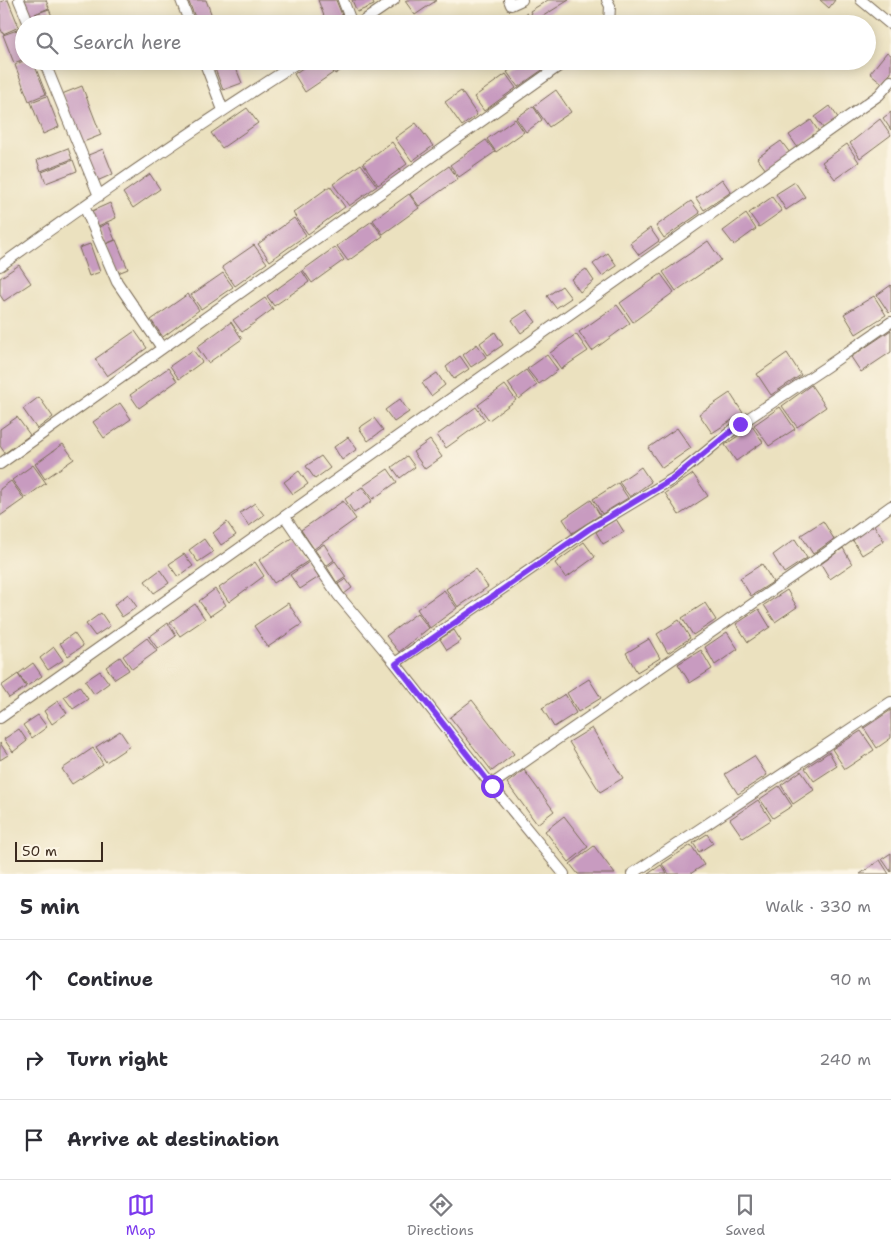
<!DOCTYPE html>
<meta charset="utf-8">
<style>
body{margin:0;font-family:"Shantell Sans",sans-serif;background:#f7f7f7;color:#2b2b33}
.scale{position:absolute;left:15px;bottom:12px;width:88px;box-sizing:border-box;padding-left:5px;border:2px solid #3b2a1e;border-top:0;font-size:14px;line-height:18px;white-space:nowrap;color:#3b2a1e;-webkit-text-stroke:4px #fcf5e5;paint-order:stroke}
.stop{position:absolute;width:15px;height:15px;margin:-11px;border:4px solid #7c3aed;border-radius:50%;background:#fff}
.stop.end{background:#7c3aed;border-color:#fff;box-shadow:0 1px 5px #0008}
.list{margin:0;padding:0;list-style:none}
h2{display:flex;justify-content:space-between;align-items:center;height:65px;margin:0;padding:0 20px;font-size:21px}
h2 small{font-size:16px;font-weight:400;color:#7c7c81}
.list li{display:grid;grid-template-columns:32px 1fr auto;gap:15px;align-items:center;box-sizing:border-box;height:80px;padding:0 20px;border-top:1px solid #e1e1e2}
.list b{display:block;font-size:19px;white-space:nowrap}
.list em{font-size:16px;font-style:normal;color:#7c7c81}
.icon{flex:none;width:28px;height:28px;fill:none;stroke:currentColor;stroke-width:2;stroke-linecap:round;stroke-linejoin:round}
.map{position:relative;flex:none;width:891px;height:874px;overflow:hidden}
.search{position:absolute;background:#fff;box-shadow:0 2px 12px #0003;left:15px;right:15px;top:15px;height:55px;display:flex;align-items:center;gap:12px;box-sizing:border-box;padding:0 18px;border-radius:28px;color:#7c7c81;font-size:19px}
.sheet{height:305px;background:#fff}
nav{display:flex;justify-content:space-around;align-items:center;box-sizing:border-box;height:70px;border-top:1px solid #e1e1e2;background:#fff;font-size:14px;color:#7c7c81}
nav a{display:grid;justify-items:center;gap:2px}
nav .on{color:#7c3aed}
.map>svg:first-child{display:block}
</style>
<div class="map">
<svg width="891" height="874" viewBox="0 0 891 874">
<rect width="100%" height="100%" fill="#fcf5e5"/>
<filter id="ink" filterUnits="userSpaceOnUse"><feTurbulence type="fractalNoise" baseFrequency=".02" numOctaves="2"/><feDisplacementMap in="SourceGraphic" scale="10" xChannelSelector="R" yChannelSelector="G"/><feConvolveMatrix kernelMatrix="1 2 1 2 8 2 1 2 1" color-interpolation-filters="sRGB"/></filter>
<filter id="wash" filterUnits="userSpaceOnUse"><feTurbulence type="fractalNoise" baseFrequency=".0096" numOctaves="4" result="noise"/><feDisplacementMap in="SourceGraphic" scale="20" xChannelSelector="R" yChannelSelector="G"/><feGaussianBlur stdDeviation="1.12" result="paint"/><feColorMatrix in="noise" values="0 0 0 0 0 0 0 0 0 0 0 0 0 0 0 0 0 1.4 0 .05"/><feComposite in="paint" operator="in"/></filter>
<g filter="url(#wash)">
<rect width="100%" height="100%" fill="#ebe1bf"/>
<g id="blocks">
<path fill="#c89bc0" d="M6,0H8L19,27L3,34L0,27V2Z
M25,0H46L49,8L35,14L49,9L55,24H34Z
M188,0H206L212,16L197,22Z
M318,0H336L344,20L335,24H327Z
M352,0H372L374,5L357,12Z
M407,0H437L415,15L405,1Z
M548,0H569L535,21L530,11Z
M820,0H835L829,8Z
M527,13L533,24H509Z
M214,17L216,24H197Z
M20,29L24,39V59L14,63L3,35Z
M887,52L891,55V73L882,83L870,73Z
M23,61H33L46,94L29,101L15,65Z
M212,61H233L242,83L223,90Z
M313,61H325L333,73L305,92L294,74Z
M327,61H356L335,74Z
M523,61H555L518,87L507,72Z
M506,74L516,88L484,111L474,97Z
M82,86L101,135L81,143L62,94Z
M556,90L571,112L549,127L534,106Z
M461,91L477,115L462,126L445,102Z
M47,96L59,127L43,134L31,102Z
M533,106L542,120L526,132L516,118Z
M830,106L839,119L824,129L815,117Z
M247,108L258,123L222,148L211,133Z
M891,112V130L883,118Z
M515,119L524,132L496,152L487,139Z
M880,119L891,135L860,158L850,143Z
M811,120L819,132L798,148L789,135Z
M416,123L433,146L412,161L395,138Z
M486,140L495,152L459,177L450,165Z
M781,141L790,153L766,170L757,158Z
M392,142L407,164L378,185L363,163Z
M847,144L859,162L835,179L822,162Z
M68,148L72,159L41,171L37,160Z
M103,149L113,174L97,181L86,156Z
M73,160L77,171L46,183L42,172Z
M361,164L377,186L349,206L333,184Z
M449,166L458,179L419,206L410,194Z
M150,174L160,189L133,208L123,193Z
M722,179L731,192L704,210L696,198Z
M795,182L805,197L786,210L776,194Z
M330,186L345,207L308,234L293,213Z
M409,194L419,208L383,234L373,220Z
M772,197L782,211L759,227L749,213Z
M691,201L700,213L664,238L656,226Z
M110,203L116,218L98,226L92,211Z
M746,214L756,229L734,245L723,231Z
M294,218L306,235L270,261L258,244Z
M372,221L383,236L348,261L337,246Z
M108,223L115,240L105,244L99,227Z
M650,228L659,241L639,255L630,243Z
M116,240L128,269L118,273L106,244Z
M708,241L721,260L676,291L663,272Z
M90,244L100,272L89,276L79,248Z
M254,245L267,263L235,286L222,267Z
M335,247L344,260L312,283L303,270Z
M608,253L617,266L602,276L593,264Z
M19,265L31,283L4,301L0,295V278Z
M586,269L594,281L580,292L571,279Z
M302,271L309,282L274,306L267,296Z
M223,273L233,287L201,309L191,295Z
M661,274L674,292L633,322L620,303Z
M891,285V311L889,313L877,295Z
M562,286L571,298L556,308L547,296Z
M188,294L199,310L163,337L151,320Z
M874,296L886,315L856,334L844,314Z
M265,298L273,309L242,332L233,320Z
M617,305L630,323L592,351L579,332Z
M527,310L536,322L521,333L512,320Z
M231,322L242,339L208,363L197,347Z
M891,330V352L861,372L851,357Z
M135,331L147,348L107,376L95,359Z
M495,332L503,345L488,355L480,343Z
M576,334L588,351L561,369L550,353Z
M477,344L486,357L471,367L463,355Z
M193,350L202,362L179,379L170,366Z
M787,353L801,375L771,395L757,374Z
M547,355L558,370L539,384L527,369Z
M460,356L469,369L454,379L446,367Z
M168,368L177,381L139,408L130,395Z
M526,370L537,385L519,399L508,383Z
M437,373L445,385L431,396L422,383Z
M505,385L516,400L489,420L478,405Z
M811,385L826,407L797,427L782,406Z
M730,393L743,413L712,433L699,414Z
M39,397L53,417L37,429L23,409Z
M400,399L409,412L394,422L385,410Z
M120,403L131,419L104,438L93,422Z
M476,407L485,420L446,448L437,435Z
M780,407L795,429L769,446L754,425Z
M17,417L30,435L5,453L0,446V429Z
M374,418L383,430L368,441L359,428Z
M752,426L763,442L736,461L725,445Z
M677,428L691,448L662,468L648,448Z
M348,437L357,449L342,460L334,447Z
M430,440L442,457L425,469L413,452Z
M63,444L74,459L45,479L35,464Z
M321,456L330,468L315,479L306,466Z
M407,456L415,467L400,478L392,467Z
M33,465L46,483L25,498L12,480Z
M641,467L651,482L630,497L619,482Z
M388,469L397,482L373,499L363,486Z
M299,471L308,484L293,494L284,482Z
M693,474L708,496L679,515L665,493Z
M11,481L24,499L0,516V489Z
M618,483L628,498L602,514L593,499Z
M362,487L372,501L354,513L345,499Z
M591,500L600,515L572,533L563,519Z
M343,501L356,519L314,549L301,530Z
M255,503L264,515L249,526L240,513Z
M616,519L624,532L603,544L596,532Z
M823,521L834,539L813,554L801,535Z
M227,522L236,535L221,545L213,533Z
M874,525L884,541L862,555L852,539Z
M293,537L308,561L274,583L259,560Z
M204,539L213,552L198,562L189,550Z
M795,539L807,558L784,573L773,555Z
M584,542L595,557L566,578L555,563Z
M324,544L334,560L326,566L315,550Z
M843,548L852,564L830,579L821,564Z
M184,554L193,566L178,577L169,564Z
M335,561L346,577L337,583L327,567Z
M255,562L264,576L229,602L219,588Z
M309,562L319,577L300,589L290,575Z
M762,564L773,582L751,596L740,578Z
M475,569L488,587L458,607L446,589Z
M160,570L169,583L154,593L145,581Z
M346,579L352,588L344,594L338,584Z
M215,589L226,605L210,616L199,601Z
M444,590L457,608L430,628L417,609Z
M787,590L797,607L775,622L764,605Z
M128,594L137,607L122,617L114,605Z
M288,603L302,624L268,647L254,626Z
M705,603L716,620L693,635L682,618Z
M195,604L205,619L180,636L170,622Z
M759,609L770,627L748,642L736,624Z
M101,613L110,626L95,636L86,624Z
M417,613L429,628L399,652L386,636Z
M679,620L690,638L668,653L657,634Z
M168,623L176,636L158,649L149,637Z
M454,630L461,641L447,650L440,639Z
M727,632L738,649L715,665L705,647Z
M74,633L83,646L68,656L60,643Z
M147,638L157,651L132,669L123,656Z
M649,639L660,658L637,672L626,653Z
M54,647L63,660L48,670L40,658Z
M701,650L712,669L690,683L678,664Z
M120,657L129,670L115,679L106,667Z
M33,663L42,676L27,686L18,674Z
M100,671L109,683L94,694L85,681Z
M18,674L26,687L9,698L1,686Z
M589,679L601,698L578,712L567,693Z
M79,686L88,699L73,709L64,697Z
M565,694L576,713L554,727L542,708Z
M472,700L514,754L492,771L450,717Z
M58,701L67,713L52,724L44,711Z
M891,710V738L877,748L864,728Z
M38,715L47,727L32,738L23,725Z
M592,728L623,778L600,792L569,742Z
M19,729L27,741L13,752L4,739Z
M120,731L130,746L106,762L96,747Z
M861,731L874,750L845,769L832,749Z
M0,743L8,755L0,760Z
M93,748L103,764L72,784L62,769Z
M829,752L837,766L814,781L805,768Z
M754,756L767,775L738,794L725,774Z
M524,770L554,811L537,824L507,783Z
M801,771L814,790L793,804L781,785Z
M779,786L792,806L773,818L760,799Z
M758,800L771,820L743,838L730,819Z
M564,816L588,847L569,862L545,831Z
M707,834L713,843L699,852L693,843Z
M691,845L704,865L690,874H669L662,864Z
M594,846L615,874H578L570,864Z
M891,853V872L882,859Z
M880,860L889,874H860Z
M661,865L667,874H648Z"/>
</g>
</g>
<g filter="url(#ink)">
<use href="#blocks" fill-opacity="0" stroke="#796a56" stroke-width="1"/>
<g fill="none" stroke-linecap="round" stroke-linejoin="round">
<g stroke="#796a56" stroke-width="12">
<path id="minor" d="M19,0L29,24
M181,0L190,24
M343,0L352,24
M509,0L511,5L522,0
M607,0L610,6L609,24
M861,0L891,25
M359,24L394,0
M44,61L99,196
M204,61L223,110
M84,206L117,282L162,348
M0,266C98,195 198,126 300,61
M0,464L566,61
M285,517L338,595L395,663L492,786L564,874
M395,663L589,529L674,478L740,424L826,367L891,322
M0,718L879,95L891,81
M491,785L826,553L891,506
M632,874L891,702"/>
</g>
<use href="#minor" stroke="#fff" stroke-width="10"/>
</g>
</g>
<g fill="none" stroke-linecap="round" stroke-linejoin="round" filter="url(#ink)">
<path stroke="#7c3aed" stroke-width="6" d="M492,786L396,664L589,529L674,478L740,424"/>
</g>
</svg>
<div class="scale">50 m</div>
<div class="stop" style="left:492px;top:786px"></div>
<div class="stop end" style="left:740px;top:424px"></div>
<div class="search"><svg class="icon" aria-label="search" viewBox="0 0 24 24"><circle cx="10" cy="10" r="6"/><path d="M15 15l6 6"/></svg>Search here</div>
</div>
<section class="sheet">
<h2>5 min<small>Walk · 330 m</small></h2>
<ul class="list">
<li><svg class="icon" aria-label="ahead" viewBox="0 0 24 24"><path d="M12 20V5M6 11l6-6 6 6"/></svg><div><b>Continue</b></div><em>90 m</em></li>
<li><svg class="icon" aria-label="right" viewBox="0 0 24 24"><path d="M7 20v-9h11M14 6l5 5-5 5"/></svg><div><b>Turn right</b></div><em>240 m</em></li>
<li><svg class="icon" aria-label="arrive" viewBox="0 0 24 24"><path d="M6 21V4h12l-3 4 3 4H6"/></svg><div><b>Arrive at destination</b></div></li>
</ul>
</section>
<nav>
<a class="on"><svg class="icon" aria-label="map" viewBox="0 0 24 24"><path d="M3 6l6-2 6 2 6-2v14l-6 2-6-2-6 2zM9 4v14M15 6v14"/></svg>Map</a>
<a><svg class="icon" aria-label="directions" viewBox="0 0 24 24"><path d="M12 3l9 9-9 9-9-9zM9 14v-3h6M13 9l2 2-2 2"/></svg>Directions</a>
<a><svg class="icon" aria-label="saved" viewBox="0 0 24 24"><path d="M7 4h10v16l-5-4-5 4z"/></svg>Saved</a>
</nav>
